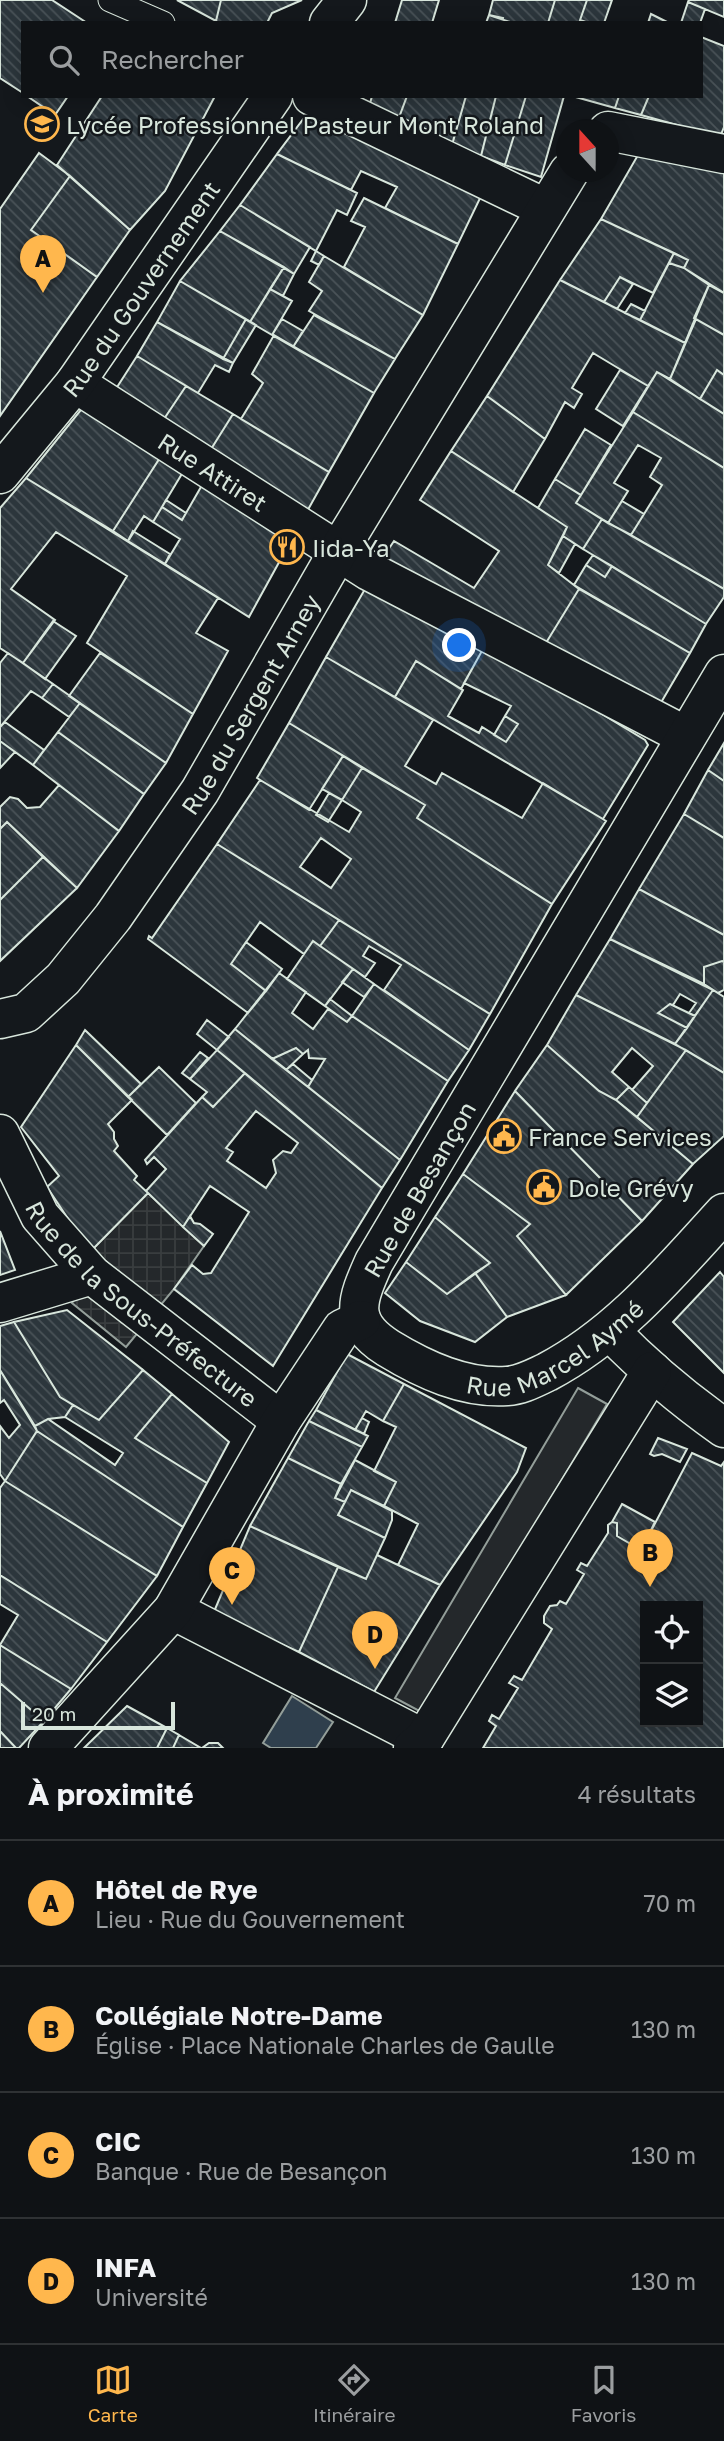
<!DOCTYPE html>
<html lang="fr">
<meta charset="utf-8">
<style>
body{margin:0;font-family:"Golos Text",sans-serif;background:#181b1e;color:#f1f3f6}
.controls{position:absolute;right:21px;bottom:21px;display:grid;overflow:hidden;border-radius:0px;box-shadow:0 4px 18px #0003}
.controls button{width:63px;height:63px;display:grid;place-items:center;padding:0;border:0;border-bottom:2px solid #2f3234;background:#0f1215;color:#f1f3f6;font:35px sans-serif}
.compass{position:absolute;left:556px;top:119px;width:63px;height:63px;border-radius:50%;background:#0f1215;box-shadow:0 4px 18px #0003;rotate:339deg}
.scale{position:absolute;left:21px;bottom:18px;width:154px;box-sizing:border-box;padding-left:7px;border:4px solid #d8e6dc;border-top:0;font-size:19px;line-height:24px;white-space:nowrap;color:#d8e6dc;-webkit-text-stroke:5px #14181c;paint-order:stroke}
.you{position:absolute;left:460px;top:646px;width:24px;height:24px;margin:-18px;border:5px solid #fff;border-radius:50%;background:#1a73e8;box-shadow:0 0 0 10px #1a73e833}
.badge{display:grid;place-items:center;width:46px;height:46px;border-radius:50%;background:#ffb74d;color:#111;font-size:23px;font-weight:700}
.pin{position:absolute;translate:-50% -58px;filter:drop-shadow(0 2px 4px #0008)}
.pin::after{content:'';position:absolute;top:37px;width:24px;height:21px;background:inherit;clip-path:polygon(0 0,100% 0,50% 100%)}
.list{margin:0;padding:0;list-style:none}
h2{display:flex;justify-content:space-between;align-items:center;height:91px;margin:0;padding:0 28px;font-size:30px}
h2 small{font-size:23px;font-weight:400;color:#9b9ea0}
.list li{display:grid;grid-template-columns:46px 1fr auto;gap:21px;align-items:center;box-sizing:border-box;height:126px;padding:0 28px;border-top:2px solid #2f3234}
.list b{display:block;font-size:26px;white-space:nowrap}
.list p{margin:0;font-size:23px;white-space:nowrap;color:#9b9ea0}
.list em{font-size:23px;font-style:normal;color:#9b9ea0}
.icon{flex:none;width:38px;height:38px;fill:none;stroke:currentColor;stroke-width:2;stroke-linecap:round;stroke-linejoin:round}
.map{position:relative;flex:none;width:724px;height:1748px;overflow:hidden}
.search{position:absolute;background:#0f1215;box-shadow:0 4px 18px #0003;left:21px;right:21px;top:21px;height:77px;display:flex;align-items:center;gap:18px;box-sizing:border-box;padding:0 24px;border-radius:0px;color:#9b9ea0;font-size:26px}
.sheet{height:595px;background:#0f1215}
nav{display:flex;justify-content:space-around;align-items:center;box-sizing:border-box;height:98px;border-top:2px solid #2f3234;background:#0f1215;font-size:19px;color:#9b9ea0}
nav a{display:grid;justify-items:center;gap:4px}
nav .on{color:#ffb74d}
.map>svg:first-child{display:block}
</style>
<div class="map">
<svg width="724" height="1748" viewBox="0 0 724 1748">
<defs>
<pattern id="plaza-grid" width="8" height="8" patternUnits="userSpaceOnUse" patternTransform="scale(1.75)"><rect width="8" height="8" fill="#24282b"/><path d="M0 4h8M4 0v8" fill="none" stroke="#393d3f"/></pattern>
<pattern id="building-back-hatch" width="6" height="6" patternUnits="userSpaceOnUse" patternTransform="scale(1.75)"><rect width="6" height="6" fill="#2c363c"/><path d="M-1 5l2 2M0 0l6 6M5-1l2 2" fill="none" stroke="#4a5358"/></pattern>
</defs>
<rect width="100%" height="100%" fill="#14181c"/>
<path fill="#24282b" stroke="#939e99" stroke-width="2" d="M578,1388L607,1404L423,1713L395,1698Z"/>
<path fill="url(#plaza-grid)" stroke="#939e99" stroke-width="2" d="M148,1193L204,1246L174,1289L126,1347L72,1303L92,1275L90,1252Z"/>
<path fill="#2f3f4d" stroke="#939e99" stroke-width="2" d="M292,1696L333,1722L316,1748H271L263,1743Z"/>
<path fill="url(#building-back-hatch)" stroke="#d8e6dc" stroke-width="2" fill-rule="evenodd" d="M0,0H52L87,23H23V93L0,78Z
M177,0H221L216,21Z
M221,0H302L272,13L267,23H220L216,21Z
M402,0H439L432,23H395Z
M493,0H555L548,23H513L489,15Z
M555,0H587L579,23H548Z
M587,0H612L604,23H589L580,20Z
M689,0H724V17L688,2Z
M688,2L705,9L700,23H681Z
M651,14L669,23H648Z
M489,15L503,18L502,23H486Z
M701,37L724,46V127L720,137L641,115L649,96H701Z
M27,96H68L55,115Z
M102,96H215L165,191L130,230L57,165Z
M372,96H407L397,123L368,111Z
M407,96H466L452,145L397,123Z
M466,96H496L481,156L452,145Z
M496,96H526L505,165L481,156Z
M526,96H564L541,177L505,165Z
M572,96H619L615,108Z
M619,96H649L641,115L615,108Z
M307,114L483,192L458,244L385,208L397,187L361,171L351,190L277,154Z
M39,153L70,176L31,230L97,277L0,416V209Z
M277,154L357,193L347,215L337,210L316,251L240,205Z
M638,155L724,167V293L684,268L688,260L601,219Z
M70,176L130,230L97,277L31,230Z
M364,198L458,244L423,315L344,267L365,227L351,221Z
M240,205L310,247L294,274L220,231Z
M601,219L674,253L653,293L620,277L604,302L560,280Z
M220,231L284,267L250,322L180,281Z
M316,251L324,256L319,265L311,261Z
M674,253L688,260L684,268L669,263Z
M324,256L423,315L395,359L309,311L322,291L309,282Z
M669,263L684,268L709,285L685,343L640,320Z
M284,267L294,274L283,296L270,289Z
M620,277L633,284L617,309L604,302Z
M560,280L685,343L670,379L657,372L648,386L593,353L572,388L582,394L574,408L565,402L545,439L487,396Z
M180,281L246,319L223,359L157,322Z
M709,285L724,293V335L694,318Z
M270,289L292,301L272,335L250,322Z
M631,304L645,311L640,320L625,313Z
M314,315L395,359L374,393L293,347Z
M246,319L256,325L233,363L223,359Z
M282,319L303,331L293,347L272,335Z
M696,319L724,335V375L717,370L700,399L670,379Z
M157,322L233,363L229,372L215,365L198,393L137,356Z
M274,335L374,393L329,472L241,419L263,383L252,374Z
M137,356L186,386L160,425L112,395Z
M620,370L648,386L623,426L596,409Z
M717,370L724,375V414L700,399Z
M657,372L724,414V468L633,412Z
M186,386L233,414L208,454L160,425Z
M487,396L545,439L513,492L451,451Z
M84,406L163,453L113,531L26,478Z
M633,412L724,468V589L631,535L662,485L650,477L661,458L638,445L614,483L628,491L608,523L576,503Z
M233,414L329,472L305,515L208,454Z
M585,429L611,445L581,495L555,479Z
M451,451L567,527L548,565L579,589L541,651L378,565L394,541L474,588L499,551L420,500Z
M163,453L186,467L153,522L144,516L128,541L113,531Z
M26,478L218,598L196,633L228,651L193,714L87,643L127,576L56,532L11,589L55,620L23,663L0,648V508Z
M555,479L581,495L576,503L602,519L583,549L563,536L567,527L538,508Z
M205,480L294,535L249,617L165,564L180,539L153,522L162,507L182,520Z
M166,500L186,513L182,520L162,507Z
M622,501L644,514L631,535L608,523Z
M602,519L724,589V597L706,624L583,549Z
M133,531L170,554L165,564L128,541Z
M563,536L575,544L559,573L548,565Z
M593,555L612,566L605,577L586,565Z
M586,565L605,577L612,566L706,624L690,653L574,585Z
M365,589L483,649L461,689L416,661L395,697L326,657Z
M579,589L690,653L659,706L541,651Z
M53,621L76,636L45,679L23,663Z
M483,649L557,687L645,740L648,745L603,819L395,697L416,661L463,690L448,716L479,733L482,727L506,742L518,724L505,716L511,706L464,683Z
M8,653L53,684L42,698L31,691L0,727V663Z
M100,653L193,714L166,763L69,696Z
M326,657L433,720L405,766L436,784L442,773L522,818L543,783L606,821L552,904L417,818L425,805L289,723Z
M53,684L80,703L69,717L42,698Z
M80,703L166,763L144,794L58,732Z
M505,716L518,724L506,742L494,735Z
M5,722L44,750L33,765L0,741V727Z
M289,723L343,756L309,810L257,778Z
M58,732L144,794L119,831L33,765Z
M0,741L15,752L0,768Z
M724,743V781L708,770Z
M343,756L362,768L342,800L322,789Z
M362,768L425,805L417,818L552,904L490,1014L217,844L260,780L349,832L361,812L342,800ZM321,838L351,859L331,888L300,867Z
M708,770L724,781V838L684,814Z
M59,785L119,831L77,888L7,822L0,829V807L10,797L18,799L27,808L40,807Z
M329,793L342,800L328,822L316,815Z
M684,814L724,838V935L639,889Z
M7,822L43,857L0,900V829Z
M217,844L339,920L320,946L313,941L304,954L260,922L231,964L266,991L248,1013L148,939L149,936L152,938Z
M43,857L77,888L0,961V900Z
M639,889L724,935V962L722,961L704,967V984L610,939Z
M339,920L490,1014L469,1050L384,990L401,965L369,946L363,956L375,963L365,977L320,946Z
M610,939L713,990L695,1016L689,1013L696,1003L680,994L673,1005L670,1004L658,1013L687,1028L675,1044L576,995Z
M313,941L353,969L325,1006L287,979Z
M246,942L282,969L266,991L231,964Z
M722,961L724,962V990L718,993L704,984V967Z
M353,969L374,984L364,997L342,982Z
M279,973L306,992L292,1013L313,1029L328,1009L347,1022L352,1016L448,1081L400,1160L308,1087L325,1059L309,1058L308,1050L303,1054L296,1048L272,1059L235,1029Z
M374,984L469,1050L448,1081L352,1016Z
M713,990L724,997V1073L675,1044Z
M576,995L686,1050L647,1103L632,1090L653,1066L632,1048L612,1072L629,1087L616,1100L599,1091L547,1045Z
M330,999L352,1016L347,1022L325,1006Z
M670,1004L695,1016L687,1028L658,1013Z
M207,1020L229,1037L217,1050L197,1034Z
M235,1029L400,1160L382,1188L217,1050Z
M85,1030L141,1084L128,1097L76,1045Z
M76,1045L132,1100L108,1124L114,1132V1139L118,1146L114,1151L137,1176L134,1180L148,1193L90,1252L47,1187L59,1176L21,1127Z
M547,1045L599,1091L616,1100L693,1164L642,1221L515,1091Z
M296,1048L303,1054L286,1070L272,1059Z
M217,1050L245,1073L213,1107L202,1097L207,1092L190,1079Z
M686,1050L724,1073V1136L693,1164L637,1117Z
M200,1052L208,1058L190,1079L182,1073Z
M293,1064L312,1080L308,1087L286,1070Z
M159,1067L196,1103L167,1135L128,1097Z
M245,1073L382,1188L273,1366L174,1289L192,1265L203,1274L211,1273L249,1212L210,1186L183,1227L146,1191L166,1169L154,1157L147,1164L145,1160L202,1097L213,1107ZM256,1111L298,1143L291,1153L283,1151L273,1160L276,1173L266,1188L227,1161L233,1152L226,1148Z
M629,1087L647,1103L637,1117L616,1100Z
M515,1091L642,1221L566,1295L517,1236L530,1224L463,1174Z
M463,1174L530,1224L517,1236L566,1295L507,1317L475,1273L490,1263L435,1217Z
M190,1216L194,1223L200,1224L213,1234L204,1246L183,1227Z
M435,1217L490,1263L447,1294L406,1262Z
M0,1231L15,1270L0,1275Z
M406,1262L447,1294L475,1273L507,1317L475,1342L420,1321L385,1293Z
M720,1272L724,1277V1373L673,1322Z
M67,1310L143,1370L99,1420L60,1397L14,1322Z
M14,1322L60,1397L73,1405L65,1417L48,1419L35,1426L0,1370V1326Z
M347,1354L404,1384L383,1421L366,1411L355,1430L316,1410Z
M0,1370L37,1431L5,1481L0,1474V1426L9,1438L20,1425L4,1400L0,1403Z
M143,1370L172,1394L135,1438L207,1483L183,1527L37,1431L35,1426L48,1419L115,1465L123,1453L65,1417L73,1405L99,1420Z
M404,1384L526,1448L517,1472L440,1585L398,1565L418,1524L384,1506L396,1482L374,1471L396,1427L383,1421Z
M172,1394L229,1442L207,1483L135,1438Z
M316,1410L368,1436L362,1447L309,1421Z
M362,1418L369,1422L364,1434L355,1430Z
M309,1421L362,1447L341,1484L288,1458Z
M37,1431L183,1527L157,1576L5,1481Z
M658,1438L687,1449L680,1462L662,1454L654,1456L650,1454Z
M692,1453L721,1466L724,1462V1748H483L496,1726L489,1721L492,1715L499,1719L518,1688L509,1683L514,1676L522,1680L552,1629L544,1623V1616L550,1606L557,1605L560,1601L566,1604L584,1574L577,1570L581,1563L587,1566L608,1533V1525L612,1522L617,1523V1536L641,1550ZM645,1606H698V1722H645Z
M288,1458L341,1484L335,1498L345,1502L338,1515L385,1538L366,1579L250,1526Z
M355,1460L396,1482L384,1506L351,1490L345,1502L335,1498Z
M5,1481L157,1576L107,1642L0,1575V1488Z
M351,1490L392,1511V1520L385,1538L338,1515Z
M622,1504L655,1522L641,1550L617,1536V1523L612,1522Z
M250,1526L338,1567L299,1652L213,1614Z
M377,1555L440,1585L374,1692L299,1652L338,1567L366,1579Z
M0,1575L107,1642L71,1689L0,1645L18,1615L0,1604Z
M0,1645L71,1689L44,1721L0,1683Z
M0,1683L44,1721L19,1748H16L0,1731Z
M127,1706L167,1728L157,1748H84Z
M167,1728L179,1735L173,1748H157Z
M0,1731L16,1748H0Z
M179,1735L201,1748H173Z
M209,1743H218L223,1748H202Z"/>
<g fill="none" stroke-linecap="round" stroke-linejoin="round">
<g stroke="#d8e6dc" stroke-width="25">
<path id="lane" d="M110,0L163,23"/>
</g>
<g stroke="#d8e6dc" stroke-width="41">
<g id="street">
<path d="M329,23L347,0"/>
<path d="M312,96L545,208"/>
<path d="M608,131L724,154"/>
<path id="s1" d="M75,383L369,571L686,736"/>
<path id="s2" d="M0,474L75,383L273,96"/>
<path id="s3" d="M724,674L374,1262C357,1300 347,1322 388,1348C424,1370 465,1389 507,1386C522,1385 534,1378 547,1372C619,1334 670,1272 724,1213"/>
<path id="s4" d="M0,1019L26,1013L63,979L113,917L200,791L339,550L569,172"/>
<path id="s5" d="M0,1134L40,1216L92,1275L281,1421"/>
<path d="M0,1303L92,1275"/>
<path d="M610,1331C645,1367 683,1399 724,1428"/>
<path d="M173,1610L424,1739"/>
<path d="M48,1748L173,1610L281,1421L342,1329L361,1320"/>
<path d="M413,1748L424,1739L652,1371"/>
</g>
</g>
<use href="#lane" stroke="#14181c" stroke-width="23"/>
<use href="#street" stroke="#14181c" stroke-width="38"/>
</g>
<defs>
<g id="school-ring" transform="scale(1.75)"><circle r="9.5" fill="#14181c" stroke="#ffb74d" stroke-width="1.5"/><path d="M0-5L7-2L0 1L-7-2ZM-4 1L0 2.5L4 1V4Q0 6-4 4Z" fill="#ffb74d"/></g>
<g id="restaurant-ring" transform="scale(1.75)"><circle r="9.5" fill="#14181c" stroke="#ffb74d" stroke-width="1.5"/><path d="M-5-6h1v4h1v-4h1v4h1v-4h1v5L-1.5 .5V6h-2V.5L-5-1ZM5-6V6H3V1.5H1.5Q1.5-4 5-6Z" fill="#ffb74d"/></g>
<g id="civic-ring" transform="scale(1.75)"><circle r="9.5" fill="#14181c" stroke="#ffb74d" stroke-width="1.5"/><path d="M-.6-6.5H3V-4.5H.6V-3L4-1V1h2V6H-6V1h2V-1L-.6-3ZM-1.2 2.5V6h2.4V2.5Z" fill="#ffb74d"/></g>
</defs>
<g fill-rule="evenodd">
<use href="#school-ring" x="42" y="124"/>
<use href="#restaurant-ring" x="287" y="547"/>
<use href="#civic-ring" x="504" y="1136"/>
<use href="#civic-ring" x="544" y="1187"/>
</g>
<g text-anchor="middle" dominant-baseline="central" stroke-width="5" stroke-linejoin="round" paint-order="stroke">
<g font-size="24" fill="#d8e6dc" stroke="#14181c" text-anchor="start">
<text x="66" y="124">Lycée Professionnel Pasteur Mont Roland</text>
<text x="312" y="547">Iida-Ya</text>
<text x="528" y="1136">France Services</text>
<text x="568" y="1187">Dole Grévy</text>
</g>
<g font-size="24" fill="#d8e6dc" stroke="#14181c">
<text stroke="none"><textPath href="#s2" startOffset="233">Rue du Gouvernement</textPath></text>
<text stroke="none"><textPath href="#s1" startOffset="164">Rue Attiret</textPath></text>
<text stroke="none"><textPath href="#s4" startOffset="410">Rue du Sergent Arney</textPath></text>
<text transform="translate(419 1189) rotate(-60)">Rue de Besançon</text>
<text stroke="none"><textPath href="#s5" startOffset="226">Rue de la Sous-Préfecture</textPath></text>
<text stroke="none"><textPath href="#s3" startOffset="970">Rue Marcel Aymé</textPath></text>
</g>
</g>
</svg>
<div class="controls">
<button><svg class="icon" aria-label="locate" viewBox="0 0 24 24"><circle cx="12" cy="12" r="6"/><path d="M12 2v4M12 18v4M2 12h4M18 12h4"/></svg></button>
<button><svg class="icon" aria-label="layers" viewBox="0 0 24 24"><path d="M12 4l9 5-9 5-9-5zM3 14l9 5 9-5"/></svg></button>
</div>
<svg class="compass" viewBox="-18 -18 36 36"><path d="M0-13l5 13h-10z" fill="#e53935"/><path d="M0 13l5-13h-10z" fill="#9b9ea0"/></svg>
<div class="scale">20 m</div>
<div class="you"></div>
<div class="pin badge" style="left:43px;top:293px">A</div>
<div class="pin badge" style="left:650px;top:1587px">B</div>
<div class="pin badge" style="left:232px;top:1605px">C</div>
<div class="pin badge" style="left:375px;top:1669px">D</div>
<div class="search"><svg class="icon" aria-label="search" viewBox="0 0 24 24"><circle cx="10" cy="10" r="6"/><path d="M15 15l6 6"/></svg>Rechercher</div>
</div>
<section class="sheet">
<h2>À proximité<small>4 résultats</small></h2>
<ul class="list">
<li><span class="badge">A</span><div><b>Hôtel de Rye</b><p>Lieu · Rue du Gouvernement</p></div><em>70 m</em></li>
<li><span class="badge">B</span><div><b>Collégiale Notre-Dame</b><p>Église · Place Nationale Charles de Gaulle</p></div><em>130 m</em></li>
<li><span class="badge">C</span><div><b>CIC</b><p>Banque · Rue de Besançon</p></div><em>130 m</em></li>
<li><span class="badge">D</span><div><b>INFA</b><p>Université</p></div><em>130 m</em></li>
</ul>
</section>
<nav>
<a class="on"><svg class="icon" aria-label="map" viewBox="0 0 24 24"><path d="M3 6l6-2 6 2 6-2v14l-6 2-6-2-6 2zM9 4v14M15 6v14"/></svg>Carte</a>
<a><svg class="icon" aria-label="directions" viewBox="0 0 24 24"><path d="M12 3l9 9-9 9-9-9zM9 14v-3h6M13 9l2 2-2 2"/></svg>Itinéraire</a>
<a><svg class="icon" aria-label="saved" viewBox="0 0 24 24"><path d="M7 4h10v16l-5-4-5 4z"/></svg>Favoris</a>
</nav>
